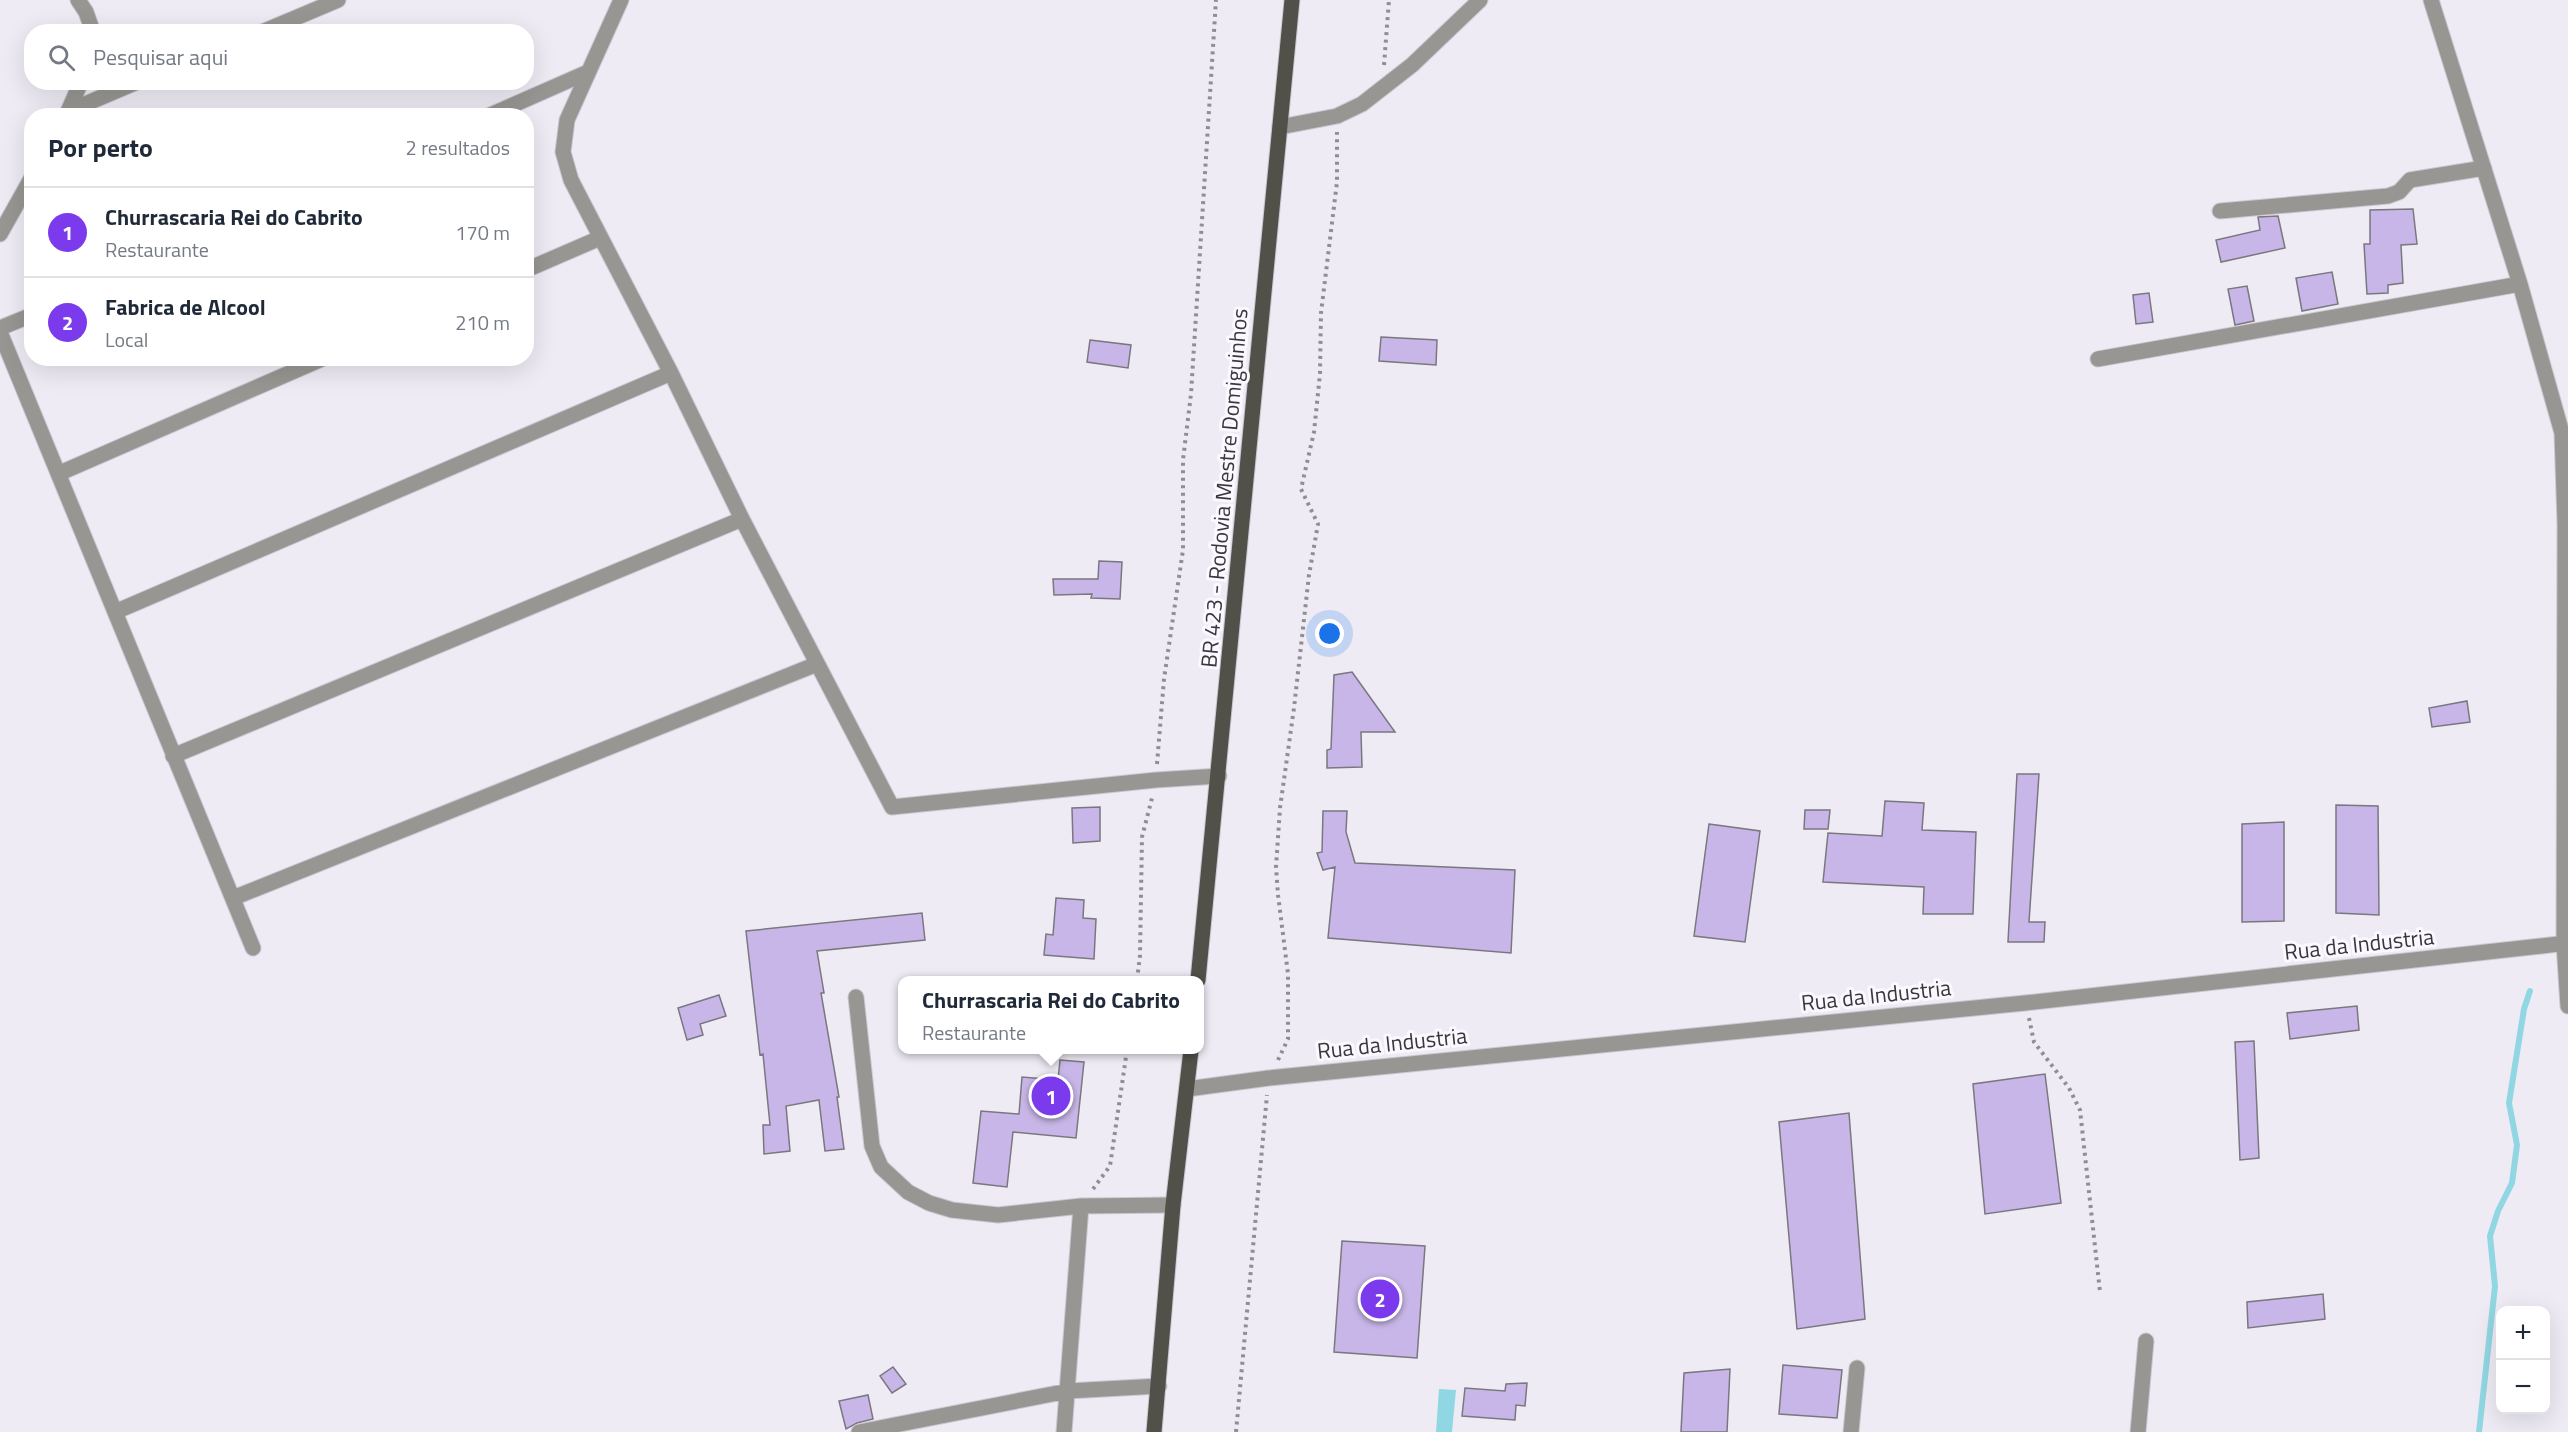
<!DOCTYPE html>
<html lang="pt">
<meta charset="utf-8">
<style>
body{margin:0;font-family:"Titillium Web",sans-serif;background:#f6f6f7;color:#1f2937}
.controls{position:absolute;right:18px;bottom:18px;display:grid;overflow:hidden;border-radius:12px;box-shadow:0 6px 24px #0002}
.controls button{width:54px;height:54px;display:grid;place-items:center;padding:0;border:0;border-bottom:2px solid #e0e1e3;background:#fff;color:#1f2937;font:30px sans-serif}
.you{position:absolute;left:1330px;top:634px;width:21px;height:21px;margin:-15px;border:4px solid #fff;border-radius:50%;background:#1a73e8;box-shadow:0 0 0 9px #1a73e833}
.badge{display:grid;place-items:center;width:39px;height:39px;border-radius:50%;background:#7c3aed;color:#fff;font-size:20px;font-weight:700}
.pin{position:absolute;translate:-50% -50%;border:3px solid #fff;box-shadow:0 2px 6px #0006}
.popup{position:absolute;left:898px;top:976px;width:306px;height:78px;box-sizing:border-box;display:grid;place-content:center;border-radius:12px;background:#fff;filter:drop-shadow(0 2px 4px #0005);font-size:20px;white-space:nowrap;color:#747a83}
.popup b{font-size:22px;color:#1f2937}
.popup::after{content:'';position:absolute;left:50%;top:100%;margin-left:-12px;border:12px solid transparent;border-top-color:#fff}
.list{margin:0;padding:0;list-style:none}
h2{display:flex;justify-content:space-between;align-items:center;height:78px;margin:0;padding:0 24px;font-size:26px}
h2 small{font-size:20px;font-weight:400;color:#747a83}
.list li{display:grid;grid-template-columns:39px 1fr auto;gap:18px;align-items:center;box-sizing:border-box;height:90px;padding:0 24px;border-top:2px solid #e0e1e3}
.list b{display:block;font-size:22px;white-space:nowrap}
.list p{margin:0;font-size:20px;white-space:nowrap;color:#747a83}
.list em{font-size:20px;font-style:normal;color:#747a83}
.icon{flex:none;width:33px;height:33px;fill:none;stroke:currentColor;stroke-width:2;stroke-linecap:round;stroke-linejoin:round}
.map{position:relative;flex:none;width:2568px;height:1432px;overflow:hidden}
.search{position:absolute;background:#fff;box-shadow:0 6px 24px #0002;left:24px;top:24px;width:510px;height:66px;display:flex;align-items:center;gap:15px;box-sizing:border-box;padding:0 21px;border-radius:24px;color:#747a83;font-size:22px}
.panel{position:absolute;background:#fff;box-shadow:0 6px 24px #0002;left:24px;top:108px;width:510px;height:258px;border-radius:24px}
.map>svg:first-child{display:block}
</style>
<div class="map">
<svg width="2568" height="1432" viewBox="0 0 2568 1432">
<rect width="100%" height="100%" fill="#eeebf5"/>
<path fill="#91d7e3" d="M1439,1389L1456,1390L1452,1432H1436Z"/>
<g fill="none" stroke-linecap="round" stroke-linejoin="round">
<path stroke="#91d7e3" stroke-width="6" d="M2479,1432L2495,1286L2490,1236L2498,1211L2512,1183L2517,1145L2509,1103L2524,1009L2530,991"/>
</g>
<path fill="#c9b6e8" stroke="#7a777f" stroke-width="1.5" d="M2413,209L2417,244L2401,245L2403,283L2388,285V293L2367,294L2364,244H2370V210Z
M2278,216L2285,248L2221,262L2216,240L2260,230L2258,217Z
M2332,272L2338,304L2302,311L2296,278Z
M2247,286L2254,321L2235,325L2228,289Z
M2149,293L2153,322L2136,324L2133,295Z
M1381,337L1437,340L1436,365L1379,361Z
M1090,340L1131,345L1128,368L1087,362Z
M1099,561L1122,562L1120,599L1091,598L1092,594L1054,595L1053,579H1098Z
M1352,672L1395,732H1361L1362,767L1327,768V750L1331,749L1334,675Z
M2467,701L2470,722L2432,727L2429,708Z
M2017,774H2039L2029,922H2045L2044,942H2008Z
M1885,801L1924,803L1922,830L1976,832L1973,914H1923L1924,887L1823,882L1828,833L1882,836Z
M2336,805L2378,806L2379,915L2336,913Z
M1100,807V841L1073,843L1072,808Z
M1805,810H1830L1828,829H1804Z
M1323,811H1347L1346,832L1355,863L1515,870L1511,953L1328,938L1335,867L1323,870L1317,853L1322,852Z
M2284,822V921L2242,922V824Z
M1709,824L1760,831L1745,942L1694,936Z
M1056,898L1084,900L1083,918L1096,919L1094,959L1044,955L1046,934L1053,935Z
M922,913L925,940L817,951L824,993H821L839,1097H837L844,1149L825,1151L819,1100L786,1106L790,1151L764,1154L763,1125H770L763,1054L760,1055L746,931Z
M719,995L726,1016L700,1024L703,1035L687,1040L678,1008Z
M2357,1006L2359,1030L2290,1039L2287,1013Z
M2254,1041L2259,1158L2240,1160L2235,1042Z
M1060,1060L1084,1062L1076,1138L1013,1132L1007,1187L973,1183L981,1111L1019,1114L1022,1077L1058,1080Z
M2045,1074L2061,1203L1985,1214L1973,1084Z
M1849,1113L1865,1319L1797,1329L1779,1122Z
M1342,1241L1425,1246L1417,1358L1334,1352Z
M2323,1294L2325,1319L2248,1328L2247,1302Z
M1783,1365L1842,1370L1837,1418L1779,1414Z
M893,1367L906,1384L892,1393L880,1376Z
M1730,1369L1727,1432H1681L1684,1373Z
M1527,1383L1525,1406L1516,1405L1515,1420L1462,1416L1465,1388L1505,1391L1506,1384Z
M868,1395L873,1419L857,1423L846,1429L839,1401Z"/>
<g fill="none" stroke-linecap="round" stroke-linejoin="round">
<g stroke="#cac7d0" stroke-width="17">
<path id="minor" d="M78,0L86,12L93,32
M621,0L567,120L563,152L571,180L671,373L742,519L892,807L1156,780L1219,776
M2431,0L2520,284L2562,433L2565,524L2564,944L2568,1006
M262,32L338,0
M69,111L137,82
M66,116L81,82
M488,116L588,72
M1280,127L1337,116L1362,104L1412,65L1480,0
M2220,211L2388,196L2399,192L2410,180L2484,168
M0,234L32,177
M526,270L600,238
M0,328L32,315
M0,332L253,948
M2098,359L2520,284
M60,473L324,358
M115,612L671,373
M173,756L742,519
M233,898L817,664
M856,997L872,1146L881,1167L908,1192L929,1203L952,1210L998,1215L1081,1206L1173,1205
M1187,1089L1269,1078L2025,1003L2568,943
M859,1432L1068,1391L1159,1386
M1064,1432L1081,1206
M1851,1432L1857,1368
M2138,1432L2146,1341"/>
</g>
<g stroke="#cac7d0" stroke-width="17">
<path id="major" d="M1198,980L1292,0
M1154,1432L1173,1205L1191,1050"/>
</g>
<path stroke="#908e94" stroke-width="4" stroke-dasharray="3 4.5" stroke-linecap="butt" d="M1384,65L1389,0
M1157,764L1164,679L1183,550V460L1191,394L1216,0
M1137,980L1140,955L1142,837L1152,798
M2029,1018L2034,1042L2069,1088L2080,1110L2100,1292
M1278,1060L1288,1039V974L1278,895L1276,867L1280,808L1294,708L1309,575L1318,524L1301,489L1314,432L1320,374L1321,313L1337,182V132
M1093,1189L1110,1166L1127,1050
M1236,1432L1267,1095"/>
<use href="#minor" stroke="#979692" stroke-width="15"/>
<use href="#major" stroke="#515049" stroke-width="15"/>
</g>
<g text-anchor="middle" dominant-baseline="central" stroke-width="6" stroke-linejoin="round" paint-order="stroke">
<g font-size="22" fill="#39383b" stroke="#fbf9ff">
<text transform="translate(1224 488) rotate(-85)">BR 423 - Rodovia Mestre Domiguinhos</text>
<text transform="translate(2359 944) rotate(-6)">Rua da Industria</text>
<text transform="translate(1876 995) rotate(-6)">Rua da Industria</text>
<text transform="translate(1392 1043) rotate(-6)">Rua da Industria</text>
</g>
</g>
</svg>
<div class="controls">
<button>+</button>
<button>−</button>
</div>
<div class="you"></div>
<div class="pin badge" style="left:1051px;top:1096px">1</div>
<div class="popup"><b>Churrascaria Rei do Cabrito</b>Restaurante</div>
<div class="pin badge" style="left:1380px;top:1299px">2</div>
<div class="search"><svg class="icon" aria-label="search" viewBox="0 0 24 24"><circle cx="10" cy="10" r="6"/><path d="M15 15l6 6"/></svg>Pesquisar aqui</div>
<section class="panel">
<h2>Por perto<small>2 resultados</small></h2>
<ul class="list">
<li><span class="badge">1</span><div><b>Churrascaria Rei do Cabrito</b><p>Restaurante</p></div><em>170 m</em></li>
<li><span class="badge">2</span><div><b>Fabrica de Alcool</b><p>Local</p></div><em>210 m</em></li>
</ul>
</section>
</div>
